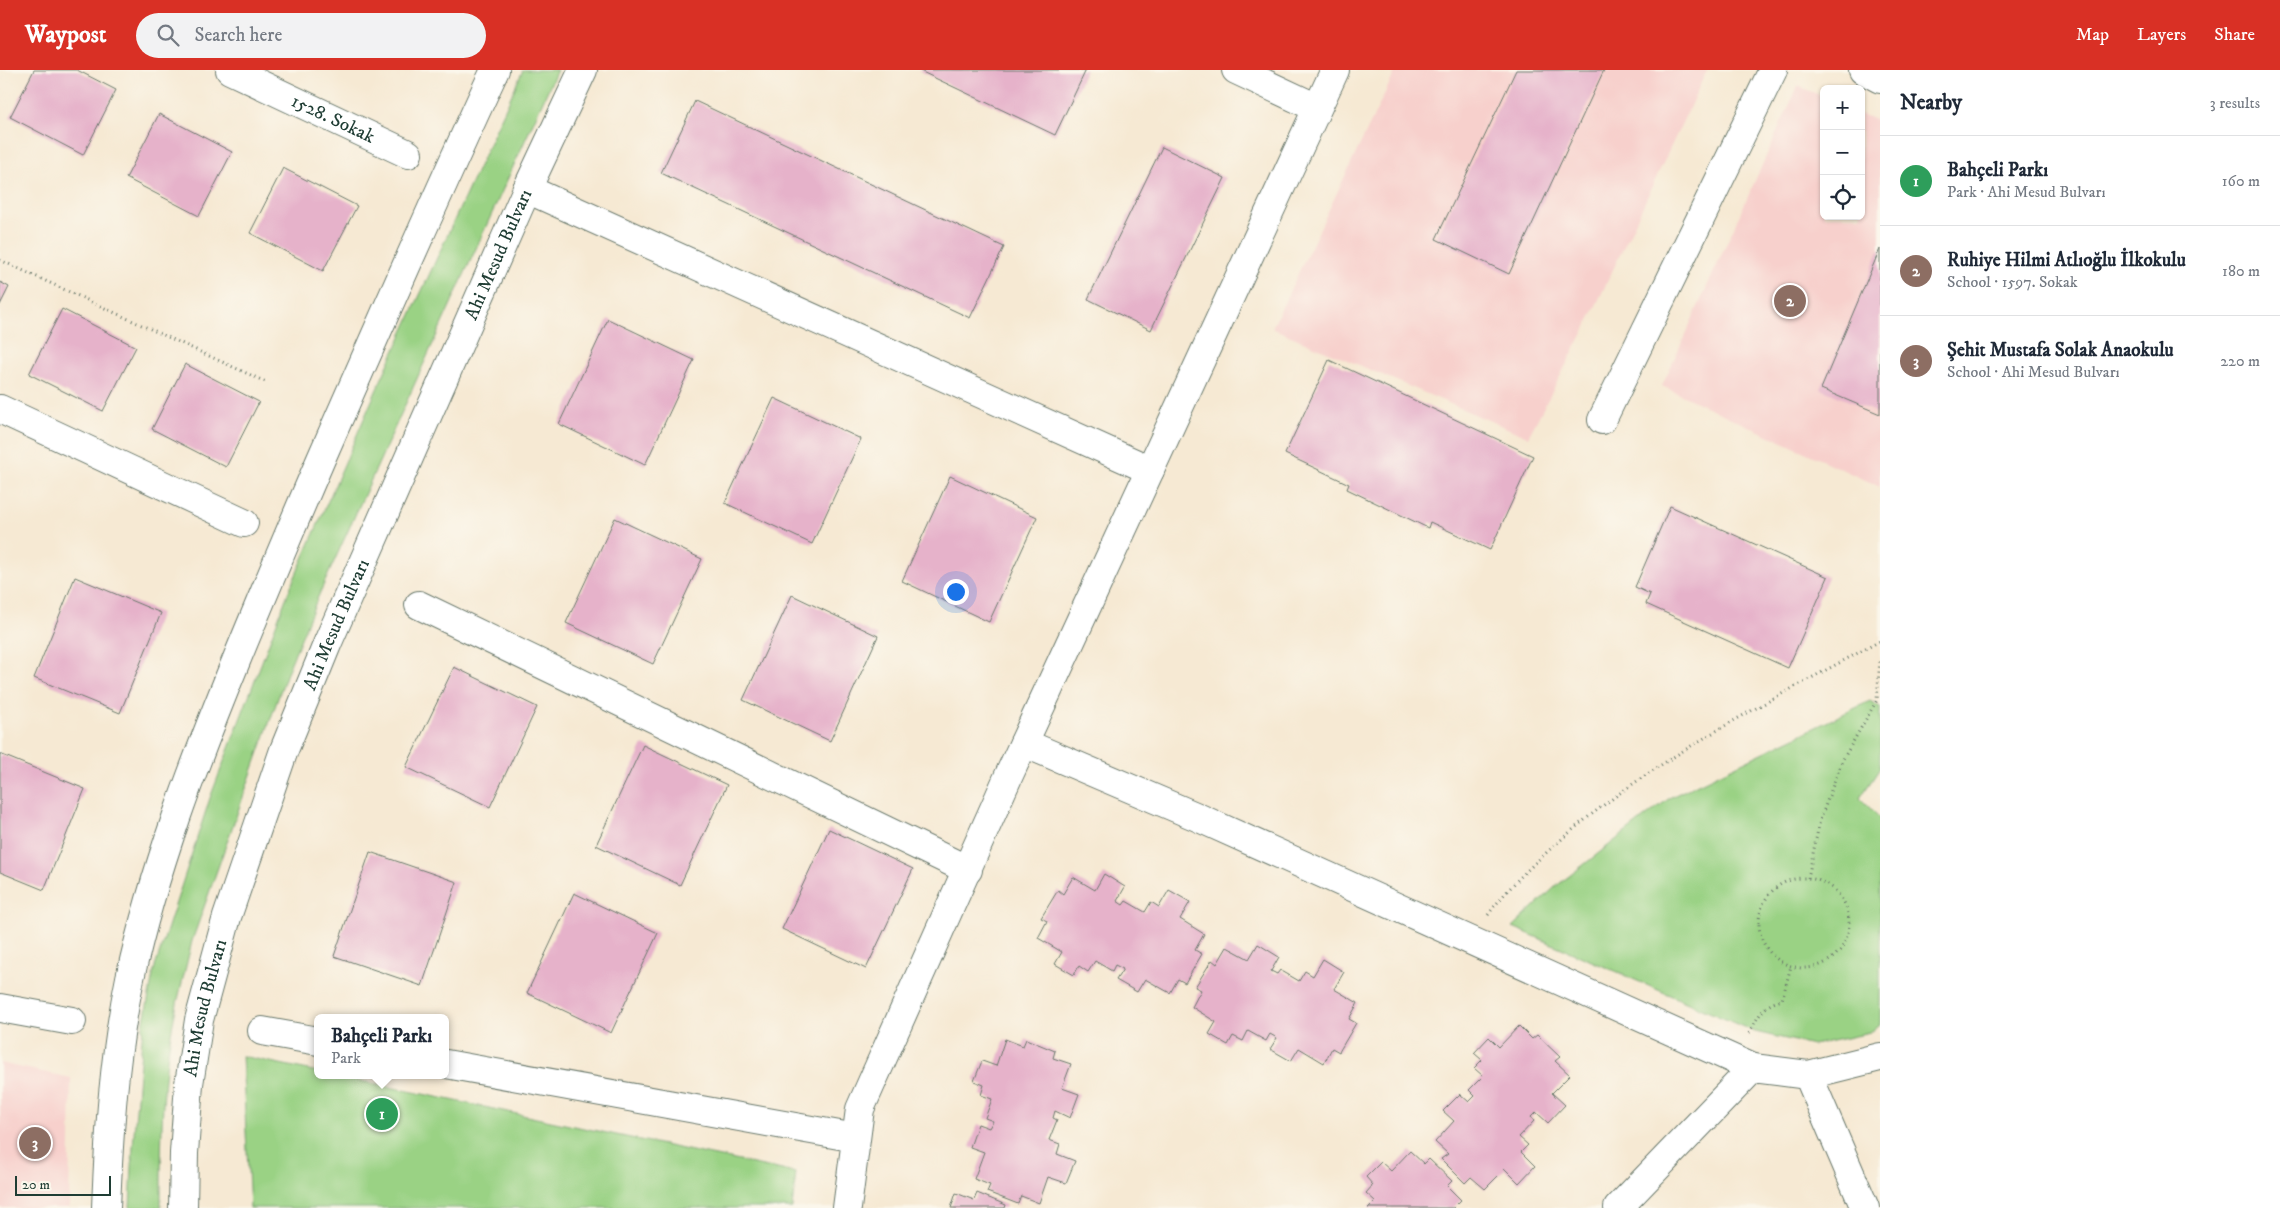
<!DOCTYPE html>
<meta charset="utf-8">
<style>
body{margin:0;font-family:"IM FELL DW Pica",serif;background:#f2f2f3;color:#1f2937}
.controls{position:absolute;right:15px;top:15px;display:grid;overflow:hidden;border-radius:8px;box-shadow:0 1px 4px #0004}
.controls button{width:45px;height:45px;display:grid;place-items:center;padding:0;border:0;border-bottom:1px solid #e0e1e3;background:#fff;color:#1f2937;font:25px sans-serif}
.scale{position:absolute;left:15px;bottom:12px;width:96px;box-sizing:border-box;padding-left:5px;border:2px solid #1f3d34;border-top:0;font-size:14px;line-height:18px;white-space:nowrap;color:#1f3d34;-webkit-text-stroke:4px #fbf7ec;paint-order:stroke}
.you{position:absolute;left:955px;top:521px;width:18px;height:18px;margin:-12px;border:4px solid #fff;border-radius:50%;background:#1a73e8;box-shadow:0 0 0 8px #1a73e833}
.badge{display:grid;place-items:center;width:32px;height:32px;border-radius:50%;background:#d93025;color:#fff;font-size:16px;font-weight:700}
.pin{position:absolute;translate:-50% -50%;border:2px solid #fff;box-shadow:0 1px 5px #0006}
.popup{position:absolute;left:314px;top:944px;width:135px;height:65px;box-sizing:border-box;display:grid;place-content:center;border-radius:8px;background:#fff;filter:drop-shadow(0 1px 4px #0005);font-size:16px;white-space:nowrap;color:#747a83}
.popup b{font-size:19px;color:#1f2937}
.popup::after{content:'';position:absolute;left:50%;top:100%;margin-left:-10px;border:10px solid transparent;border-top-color:#fff}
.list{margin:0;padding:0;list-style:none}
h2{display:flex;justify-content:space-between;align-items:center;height:65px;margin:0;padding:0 20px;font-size:21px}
h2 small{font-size:16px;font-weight:400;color:#747a83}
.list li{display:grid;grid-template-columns:32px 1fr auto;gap:15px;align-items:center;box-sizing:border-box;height:90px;padding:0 20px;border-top:1px solid #e0e1e3}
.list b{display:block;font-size:19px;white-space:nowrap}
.list p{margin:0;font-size:16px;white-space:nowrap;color:#747a83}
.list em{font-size:16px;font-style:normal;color:#747a83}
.icon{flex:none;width:28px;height:28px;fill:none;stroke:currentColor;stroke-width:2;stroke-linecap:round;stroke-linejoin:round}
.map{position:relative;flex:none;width:1880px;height:1138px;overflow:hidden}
header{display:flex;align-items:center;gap:30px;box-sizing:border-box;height:70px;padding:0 25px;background:#d93025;color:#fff}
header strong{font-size:24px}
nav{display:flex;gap:28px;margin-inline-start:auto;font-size:18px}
.search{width:350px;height:45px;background:#f2f2f3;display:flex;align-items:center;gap:12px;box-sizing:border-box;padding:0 18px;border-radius:28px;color:#747a83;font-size:19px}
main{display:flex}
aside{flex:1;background:#fff}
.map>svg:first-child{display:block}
</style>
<header>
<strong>Waypost</strong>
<div class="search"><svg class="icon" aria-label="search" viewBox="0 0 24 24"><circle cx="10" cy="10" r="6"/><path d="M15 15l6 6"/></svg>Search here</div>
<nav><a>Map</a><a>Layers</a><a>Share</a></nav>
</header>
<main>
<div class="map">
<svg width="1880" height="1138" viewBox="0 0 1880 1138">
<rect width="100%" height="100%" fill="#fbf7ec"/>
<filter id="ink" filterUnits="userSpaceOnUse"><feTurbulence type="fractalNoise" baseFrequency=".02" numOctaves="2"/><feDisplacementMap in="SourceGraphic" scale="10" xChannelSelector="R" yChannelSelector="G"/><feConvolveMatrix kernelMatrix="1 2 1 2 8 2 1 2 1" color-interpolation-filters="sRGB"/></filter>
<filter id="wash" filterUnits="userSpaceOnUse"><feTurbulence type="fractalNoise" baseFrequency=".0096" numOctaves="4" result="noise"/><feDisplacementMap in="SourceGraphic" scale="20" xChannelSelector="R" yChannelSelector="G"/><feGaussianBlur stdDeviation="1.12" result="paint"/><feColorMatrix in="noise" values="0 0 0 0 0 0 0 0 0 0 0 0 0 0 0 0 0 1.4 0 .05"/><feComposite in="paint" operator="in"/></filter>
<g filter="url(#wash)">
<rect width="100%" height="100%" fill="#f6e9d3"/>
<path fill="#f7d0cc" d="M1396,0H1707L1584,261L1528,367L1272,258Z
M1798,16L1824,27V146H1861V44L1880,52V417L1662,316Z
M0,993L71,1008L69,1138H0Z"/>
<path fill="#9ad284" stroke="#5c885c" d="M523,0H557L318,527L288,600L192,871C186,898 178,926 173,953C161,1013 161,1077 161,1138H130L133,1076L143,956L154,900L210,728L288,523L376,321Z
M1870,631L1880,637V698L1860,728L1880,748V954L1870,963L1813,975L1755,962L1513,857L1555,817L1671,727Z
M242,986L318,1002V1005H333L796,1103L792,1138H250Z"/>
<g id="blocks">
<path fill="#e6b2ca" d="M34,0H77L116,20L83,85L10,47Z
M918,0H1086L1055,65Z
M1516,0H1604L1509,204L1436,169Z
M695,31L1004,177L970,248L661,103Z
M159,44L232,82L199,146L126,108Z
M1162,77L1225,108L1151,260L1088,229Z
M283,98L357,136L323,201L250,163Z
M1880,179V344L1821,319Z
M0,212L9,217L0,235Z
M62,239L136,277L103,341L29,304Z
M608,249L694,290L645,395L559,354Z
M1329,290L1533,386L1490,480L1430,452L1428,458L1347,419L1349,414L1285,384Z
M185,294L259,332L226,397L152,359Z
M774,328L861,369L812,474L725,433Z
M950,406L1037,447L989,552L902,511Z
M1670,436L1828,507L1788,598L1646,534L1650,524L1635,517Z
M615,448L702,489L653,594L566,553Z
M75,507L161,543L120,643L34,608Z
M792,525L878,566L830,671L743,630Z
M454,597L537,637L490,737L406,697Z
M643,675L727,715L680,815L596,775Z
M0,684L85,719L44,820L0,802Z
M829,759L913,799L866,899L782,859Z
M370,782L457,812L422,916L334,886Z
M1104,804L1125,817L1117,831L1123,835L1126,831L1145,842L1151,832L1159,837L1169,820L1190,832L1180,849L1204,864L1195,880L1202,884L1185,913L1178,909L1170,923L1145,909L1137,922L1116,910L1123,899L1115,895L1112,901L1095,891L1088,902L1079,896L1074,905L1055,894L1062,882L1038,868L1047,851L1041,848L1058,820L1063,824L1073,807L1095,820Z
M574,823L658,863L611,963L527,923Z
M1258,874L1279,887L1271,901L1277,904L1280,900L1299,911L1305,901L1313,906L1323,889L1344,902L1334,919L1358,933L1349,949L1356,953L1339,982L1332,978L1324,993L1299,978L1291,991L1270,979L1277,968L1270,964L1266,971L1248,961L1243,971L1233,966L1228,975L1209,964L1216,952L1192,937L1201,920L1195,917L1212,890L1217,894L1227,877L1249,889Z
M1519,956L1532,969L1537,965L1560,987L1555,991L1570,1005L1552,1023L1565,1035L1548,1053L1536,1042L1531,1047L1534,1051L1519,1067L1528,1075L1521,1082L1535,1096L1519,1113L1505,1099L1485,1119L1471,1107L1465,1113L1441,1089L1448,1084L1435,1072L1454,1051L1443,1041L1460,1024L1469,1032L1475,1026L1469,1020L1483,1006L1474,998L1482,990L1474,983L1489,967L1499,977Z
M1005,969L1023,976L1026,969L1055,981L1053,988L1071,994L1062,1018L1079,1024L1070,1048L1055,1041L1053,1048L1057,1050L1049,1070L1060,1074L1057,1084L1075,1091L1066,1113L1048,1107L1039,1133L1021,1126L1018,1134L987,1122L990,1115L974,1109L984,1082L970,1077L978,1054L989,1058L993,1051L985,1048L992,1029L981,1025L984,1015L974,1011L982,991L996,996Z
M1410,1081L1424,1094L1429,1089L1452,1111L1447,1116L1461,1130L1453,1138H1368L1375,1131L1366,1123L1373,1115L1366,1107L1381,1092L1391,1101Z
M956,1123L974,1130L977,1123L1006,1135L1005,1138H951Z"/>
</g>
</g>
<g filter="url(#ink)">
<use href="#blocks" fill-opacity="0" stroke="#6a796c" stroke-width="1"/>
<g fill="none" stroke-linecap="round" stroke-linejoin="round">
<g stroke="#6a796c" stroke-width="30">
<g id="minor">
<path id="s1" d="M230,0L408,84"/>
<path d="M1236,0L1317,38"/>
<path d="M1863,0L1880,9"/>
<path d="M527,119L1150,400"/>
<path d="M0,339L244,453"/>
<path d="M1602,350L1773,0"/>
<path d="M419,535L968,800"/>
<path d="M1024,673L1195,746L1753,998"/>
<path d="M0,938L72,951"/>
<path d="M1808,1005L1865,1138"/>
<path d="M1618,1138L1753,998L1808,1005L1880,987"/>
</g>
</g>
<g stroke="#6a796c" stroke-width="30">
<path id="tertiary" d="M262,961L318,971
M446,994L856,1068
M847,1138L860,1039L1009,705L1335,0"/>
</g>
<g stroke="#6a796c" stroke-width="30">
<g id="secondary">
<path d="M106,1138C109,1061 114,984 130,908C154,799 194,694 236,591C264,523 292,456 321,389C378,259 435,129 495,0"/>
<path id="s2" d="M183,1138L184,1083L189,1014L199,950L227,847L284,680L328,572L527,119L583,0"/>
</g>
</g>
<path stroke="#6a796c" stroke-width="3" stroke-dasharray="1 4" stroke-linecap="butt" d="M0,190L268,313
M1759 853a45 45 0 1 1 90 0a45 45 0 1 1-90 0Z
M1808,808L1820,750L1842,691L1877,630L1880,589
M1488,845C1511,813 1541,787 1570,762C1664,683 1773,629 1880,571
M1749,963C1759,946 1762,935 1782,930L1791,896"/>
<use href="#minor" stroke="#fff" stroke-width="28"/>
<use href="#tertiary" stroke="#fff" stroke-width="28"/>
<use href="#secondary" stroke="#fff" stroke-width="28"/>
</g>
</g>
<g text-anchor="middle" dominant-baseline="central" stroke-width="4" stroke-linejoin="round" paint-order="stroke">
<g font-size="19" fill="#1f3d34" stroke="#fbf7ec">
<text stroke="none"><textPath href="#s1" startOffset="114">1528. Sokak</textPath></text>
<text stroke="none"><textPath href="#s2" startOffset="1012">Ahi Mesud Bulvarı</textPath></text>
<text stroke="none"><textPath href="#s2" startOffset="608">Ahi Mesud Bulvarı</textPath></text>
<text stroke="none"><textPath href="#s2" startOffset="202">Ahi Mesud Bulvarı</textPath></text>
</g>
</g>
</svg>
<div class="controls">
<button>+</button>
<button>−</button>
<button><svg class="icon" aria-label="locate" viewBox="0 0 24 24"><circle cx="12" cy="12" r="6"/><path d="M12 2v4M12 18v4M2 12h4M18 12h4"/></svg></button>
</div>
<div class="scale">20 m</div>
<div class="you"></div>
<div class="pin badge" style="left:382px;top:1044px;background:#2e9e5b">1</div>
<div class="popup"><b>Bahçeli Parkı</b>Park</div>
<div class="pin badge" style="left:1790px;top:231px;background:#8d6e63">2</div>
<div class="pin badge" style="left:35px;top:1073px;background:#8d6e63">3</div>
</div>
<aside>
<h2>Nearby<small>3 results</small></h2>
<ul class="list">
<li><span class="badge" style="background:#2e9e5b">1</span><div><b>Bahçeli Parkı</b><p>Park · Ahi Mesud Bulvarı</p></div><em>160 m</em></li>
<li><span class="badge" style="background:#8d6e63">2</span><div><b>Ruhiye Hilmi Atlıoğlu İlkokulu</b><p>School · 1597. Sokak</p></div><em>180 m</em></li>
<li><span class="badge" style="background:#8d6e63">3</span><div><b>Şehit Mustafa Solak Anaokulu</b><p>School · Ahi Mesud Bulvarı</p></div><em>220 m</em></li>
</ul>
</aside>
</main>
